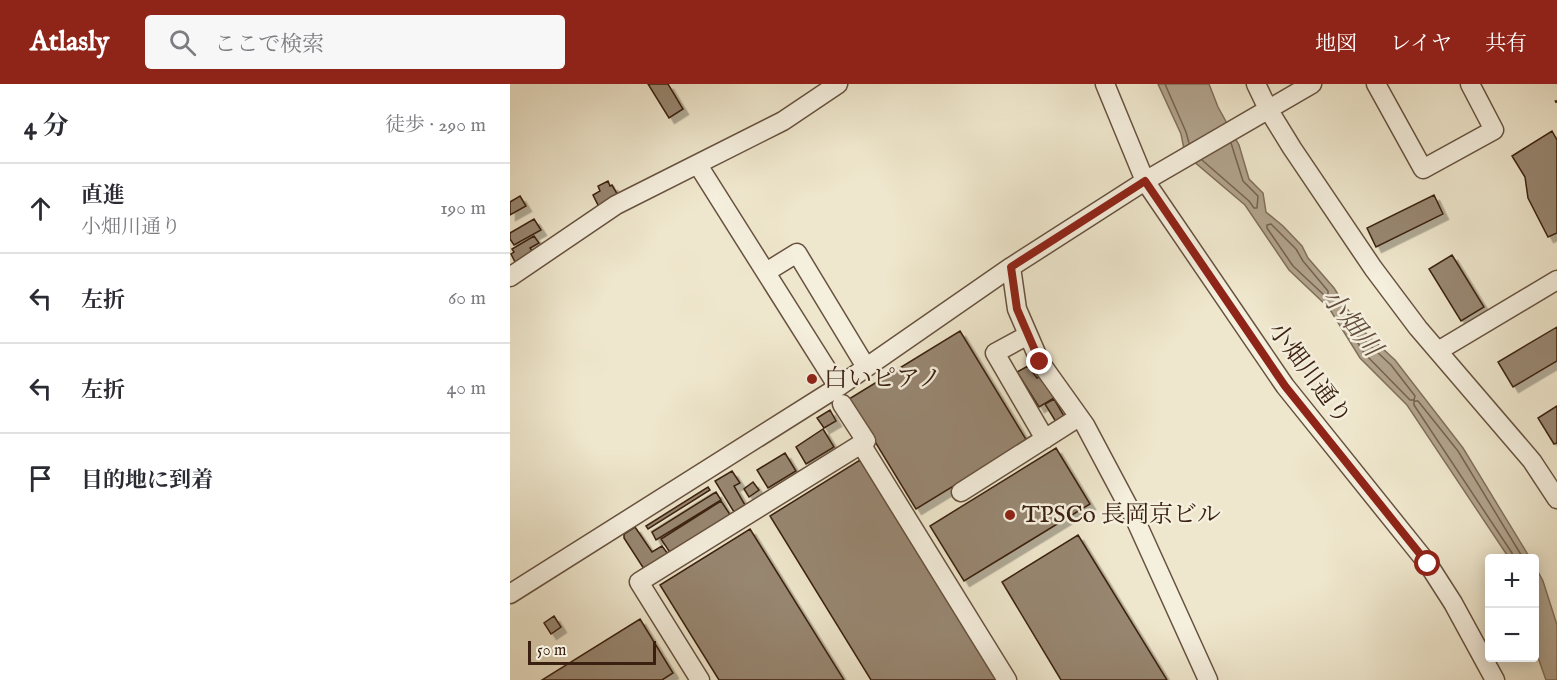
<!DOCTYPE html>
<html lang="ja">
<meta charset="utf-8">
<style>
body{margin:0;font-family:"IM FELL English","Noto Serif JP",serif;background:#f7f7f7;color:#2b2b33}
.controls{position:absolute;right:18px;bottom:18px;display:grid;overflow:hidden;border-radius:6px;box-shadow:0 3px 15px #0003}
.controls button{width:54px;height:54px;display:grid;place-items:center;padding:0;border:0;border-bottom:2px solid #e1e1e2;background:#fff;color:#2b2b33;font:30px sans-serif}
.scale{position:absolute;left:18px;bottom:15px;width:128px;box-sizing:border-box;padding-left:6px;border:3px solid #3a2010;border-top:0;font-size:16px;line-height:21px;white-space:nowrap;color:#3a2010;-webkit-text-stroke:4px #f5efde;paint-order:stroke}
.stop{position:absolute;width:18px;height:18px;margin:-14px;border:4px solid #8f2418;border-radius:50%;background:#fff}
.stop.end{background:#8f2418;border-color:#fff;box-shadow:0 2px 6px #0008}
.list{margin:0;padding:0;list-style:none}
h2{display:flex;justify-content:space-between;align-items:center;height:78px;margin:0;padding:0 24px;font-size:26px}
h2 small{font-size:20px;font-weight:400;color:#7c7c81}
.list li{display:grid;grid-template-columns:39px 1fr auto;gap:18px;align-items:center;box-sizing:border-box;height:90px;padding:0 24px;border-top:2px solid #e1e1e2}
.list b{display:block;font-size:22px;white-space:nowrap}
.list p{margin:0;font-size:20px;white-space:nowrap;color:#7c7c81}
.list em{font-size:20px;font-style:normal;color:#7c7c81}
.icon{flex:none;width:33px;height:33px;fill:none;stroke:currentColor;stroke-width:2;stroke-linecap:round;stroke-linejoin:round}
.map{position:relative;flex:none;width:1047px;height:596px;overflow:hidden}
header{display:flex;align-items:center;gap:36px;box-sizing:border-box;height:84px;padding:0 30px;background:#8f2418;color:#fff}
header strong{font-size:28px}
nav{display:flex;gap:33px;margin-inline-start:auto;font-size:21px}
.search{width:420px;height:54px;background:#f7f7f7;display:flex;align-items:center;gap:15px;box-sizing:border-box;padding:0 21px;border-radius:6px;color:#7c7c81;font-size:22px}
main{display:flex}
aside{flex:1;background:#fff}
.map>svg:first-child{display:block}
</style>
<header>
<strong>Atlasly</strong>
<div class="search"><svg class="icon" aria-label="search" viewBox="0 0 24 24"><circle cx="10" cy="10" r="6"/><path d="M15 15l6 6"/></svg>ここで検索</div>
<nav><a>地図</a><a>レイヤ</a><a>共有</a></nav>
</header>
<main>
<aside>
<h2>4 分<small>徒歩 · 290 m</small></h2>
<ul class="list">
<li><svg class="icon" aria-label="ahead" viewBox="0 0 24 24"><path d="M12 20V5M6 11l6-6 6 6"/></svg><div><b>直進</b><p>小畑川通り</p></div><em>190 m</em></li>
<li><svg class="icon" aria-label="left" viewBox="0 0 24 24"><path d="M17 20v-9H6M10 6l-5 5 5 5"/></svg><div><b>左折</b></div><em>60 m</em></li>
<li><svg class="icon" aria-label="left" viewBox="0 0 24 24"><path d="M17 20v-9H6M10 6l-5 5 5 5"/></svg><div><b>左折</b></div><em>40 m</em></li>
<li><svg class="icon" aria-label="arrive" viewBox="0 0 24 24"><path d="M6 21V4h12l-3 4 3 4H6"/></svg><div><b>目的地に到着</b></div></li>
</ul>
</aside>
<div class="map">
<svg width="1047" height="596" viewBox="0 0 1047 596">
<defs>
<filter id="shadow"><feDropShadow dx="5.5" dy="5.5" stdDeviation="0" flood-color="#0004"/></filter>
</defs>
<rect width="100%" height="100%" fill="#efe7cd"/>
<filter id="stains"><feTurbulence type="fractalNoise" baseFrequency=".00333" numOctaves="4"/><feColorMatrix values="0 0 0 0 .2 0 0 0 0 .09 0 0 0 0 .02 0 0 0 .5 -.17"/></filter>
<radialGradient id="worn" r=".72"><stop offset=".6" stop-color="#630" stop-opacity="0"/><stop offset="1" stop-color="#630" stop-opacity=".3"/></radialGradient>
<path fill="#b1a38d" stroke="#816f5b" stroke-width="1.5" d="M648,0H699L708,23L729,61L739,95L753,109L756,128L773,142L792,162L798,174L824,204L848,242L885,276L953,364L1020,474H999L897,321L850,274L819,224L779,186L735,121L675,70L671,50Z
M1025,482L1033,497L1047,541V596H1036L1025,565Z"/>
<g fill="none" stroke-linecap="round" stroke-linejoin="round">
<path stroke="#76624e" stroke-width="1.5" d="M655,0L676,48L679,59
M692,76L739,117L744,124H747L748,112L733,97L721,59
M761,140L786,165L793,177L818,207V211H814L783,182L757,144V141Z
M851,253L881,281L905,312L904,316H900L855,270L846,256L847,253Z
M1003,474L1002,469L904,321V317H908L948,367L1013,474"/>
</g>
<path fill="#988772" stroke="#3a2010" stroke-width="1.5" filter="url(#shadow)" d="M138,0H158L173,25L159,34Z
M1042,47L1047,56V149L1038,153L1018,114L1015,93L1002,72Z
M98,97L100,102L102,101L109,113L89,123L83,111L90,107L88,102Z
M924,111L933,130L866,163L857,144Z
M10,112L16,122L0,131V118Z
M24,135L31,146L4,161L0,155V149Z
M24,152L29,159L20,164L23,168L5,178L1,170L4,168L2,165Z
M942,171L974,223L951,237L919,185Z
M1047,243V277L1003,303L988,278Z
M450,247L517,357L406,425L339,315Z
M518,282L527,294L531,292L544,314L529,323L507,288Z
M544,315L554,332L546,338L535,320Z
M1047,322V359L1044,360L1028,334Z
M320,326L326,337L314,344L307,334Z
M313,345L324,363L296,380L286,363Z
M546,364L580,420L454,497L420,442Z
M275,369L286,387L258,404L247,386Z
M350,376L487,596H361L260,432Z
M222,387L230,399L224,402L235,421L224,428L205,397Z
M243,398L249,406L239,413L234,405Z
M198,403L200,406L138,445L136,442Z
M206,408L211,416L146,456L142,448Z
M211,417L221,432L161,470L151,455Z
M125,443L142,468L152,462L158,470L134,485L114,454V450Z
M240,445L334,596H209L150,501Z
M568,451L657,596H551L492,498Z
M44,532L51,543L41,550L34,539Z
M130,535L163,589L152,596H32Z"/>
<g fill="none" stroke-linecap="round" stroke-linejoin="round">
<g stroke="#67523f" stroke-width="21">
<path id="minor" d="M595,0L635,97L775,302L918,480L943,519L985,596
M746,0L758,25L782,64L863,184L908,244L1022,377L1047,415
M866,0L913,85L984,46L960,0
M188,81L328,303
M501,183L507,225L530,278L575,341L625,435L698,596
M256,188L287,169L356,283
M0,193L106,121L273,37L328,0
M518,251L485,269L535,355
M928,267L1047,196
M351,360L497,596
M451,408L569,333
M0,510L328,303L501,183L635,97L802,0
M190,596L129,498L356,357L332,320"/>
</g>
<path stroke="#3a2010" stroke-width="3" stroke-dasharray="4.5 3" stroke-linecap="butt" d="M1045,18L1047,17"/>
<use href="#minor" stroke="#f5efde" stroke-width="18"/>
</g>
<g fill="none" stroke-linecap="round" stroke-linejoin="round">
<path stroke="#8f2418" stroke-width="8" d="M530,278L507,225L501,183L635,97L775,302L918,480"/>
</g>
<g fill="#8f2418" stroke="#f5efde" stroke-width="2">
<circle cx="302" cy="295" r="6"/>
<circle cx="500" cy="431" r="6"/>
</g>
<g text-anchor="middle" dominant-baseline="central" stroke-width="5" stroke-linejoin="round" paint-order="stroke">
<g font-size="24" fill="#3a2010" stroke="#f5efde">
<text transform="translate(799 290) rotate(53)">小畑川通り</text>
</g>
<g font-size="24" fill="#3a2010" stroke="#f5efde" text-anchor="start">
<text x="314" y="295">白いピアノ</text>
<text x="512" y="431">TPSCo 長岡京ビル</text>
</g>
<g font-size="26" font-style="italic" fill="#644e3c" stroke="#f5efde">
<text transform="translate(841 239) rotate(51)">小畑川</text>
</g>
</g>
<rect width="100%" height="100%" filter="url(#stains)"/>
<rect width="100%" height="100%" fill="url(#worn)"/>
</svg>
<div class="controls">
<button>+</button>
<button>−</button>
</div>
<div class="scale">50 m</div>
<div class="stop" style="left:918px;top:480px"></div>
<div class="stop end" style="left:530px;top:278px"></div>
</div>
</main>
